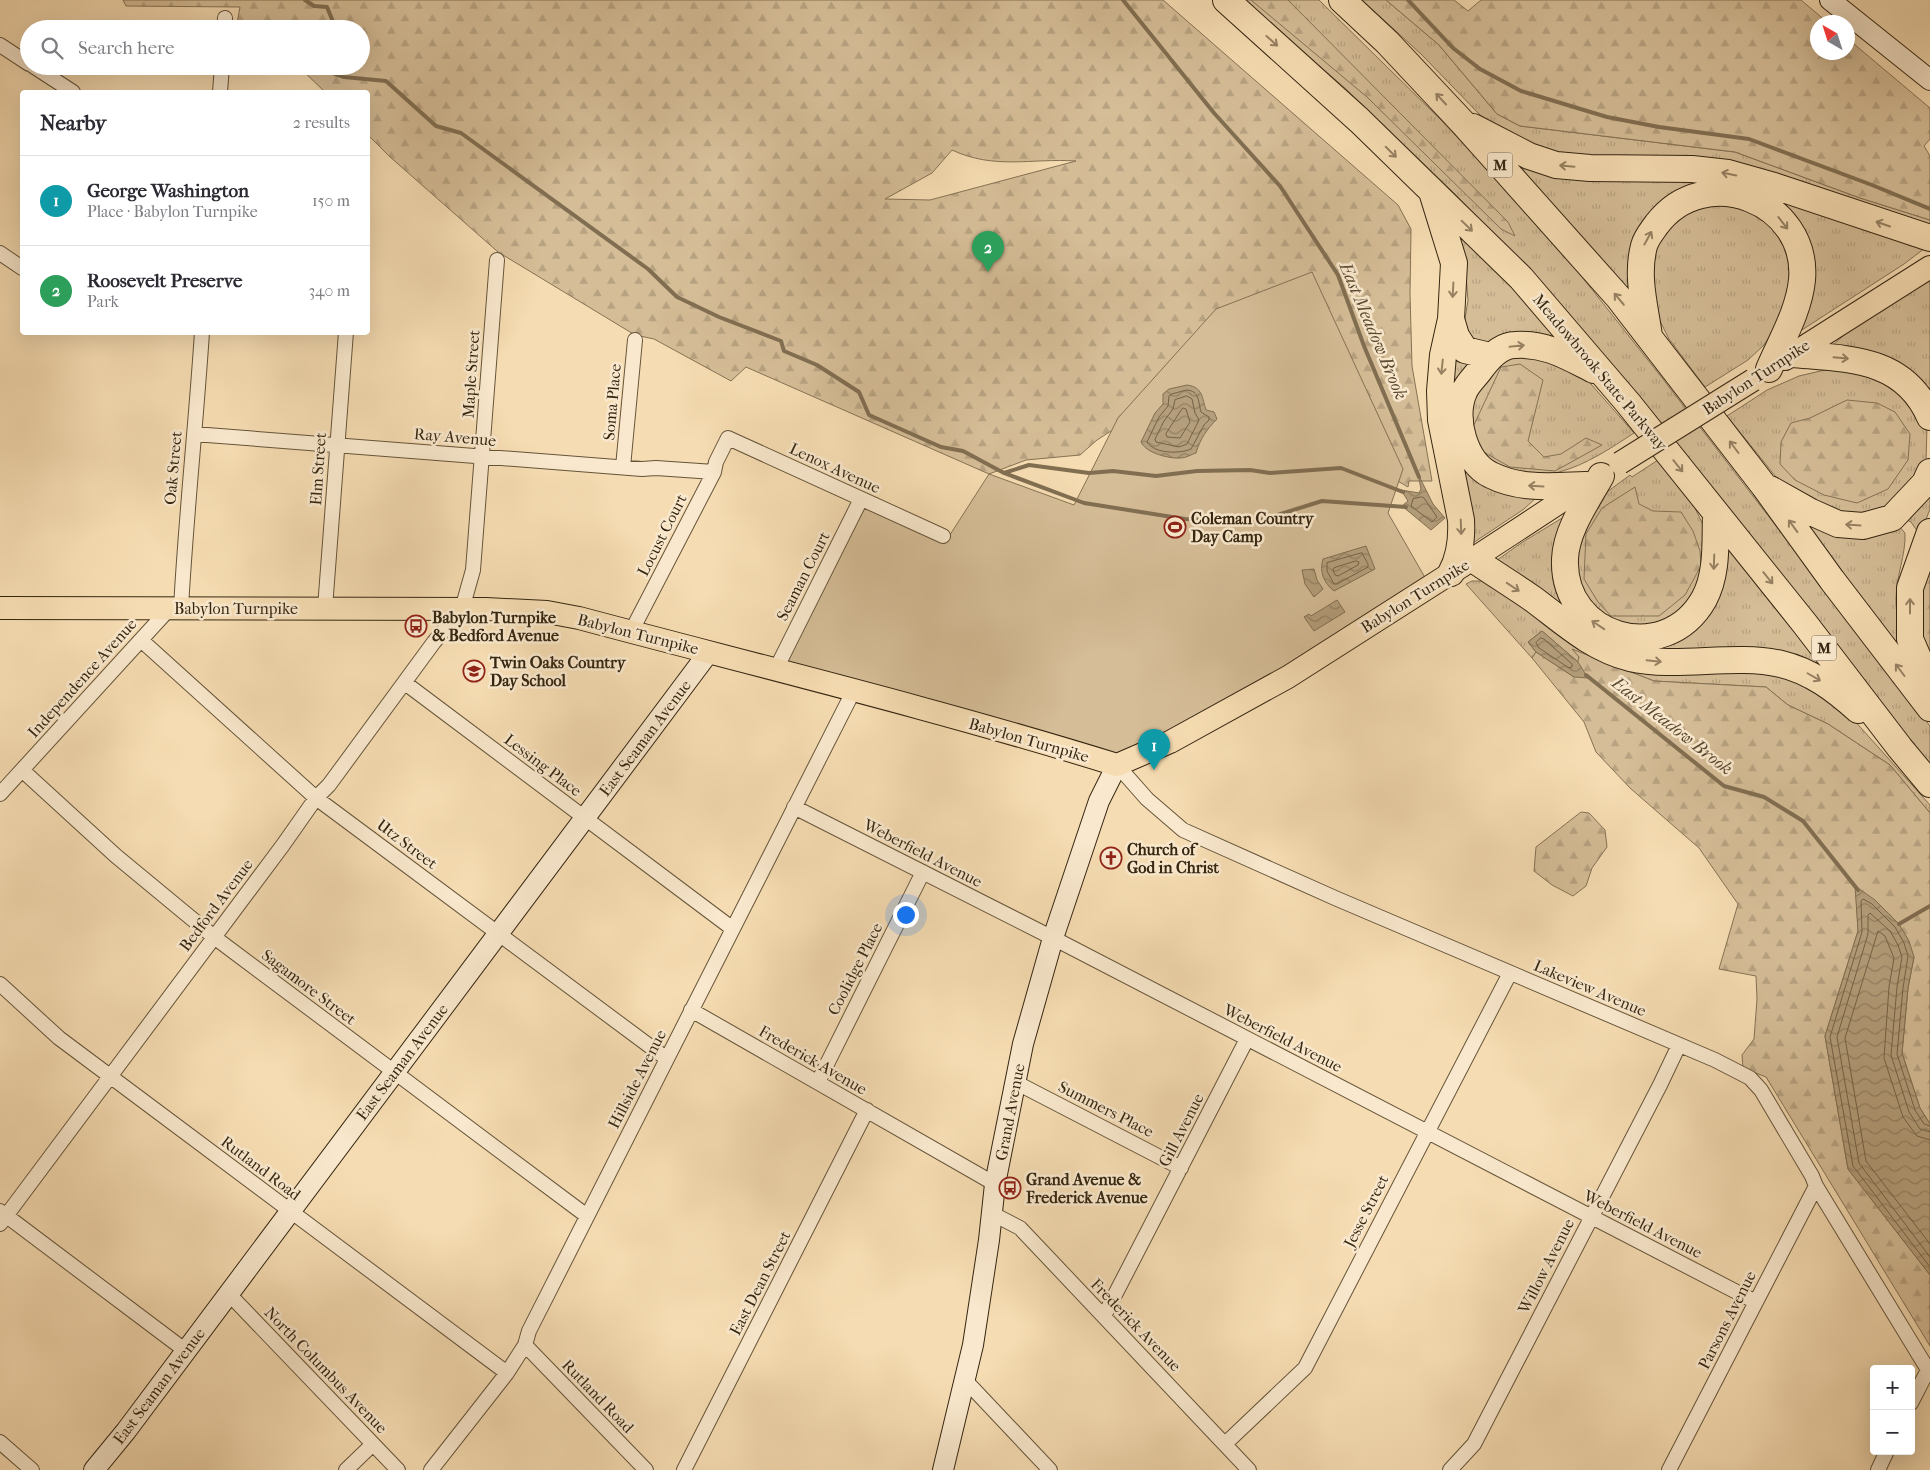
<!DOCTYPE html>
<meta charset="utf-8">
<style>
body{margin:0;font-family:"IM FELL French Canon",serif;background:#f2f2f3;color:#2b2b33}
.controls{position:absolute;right:15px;bottom:15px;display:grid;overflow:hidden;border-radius:5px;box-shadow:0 5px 20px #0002}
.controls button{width:45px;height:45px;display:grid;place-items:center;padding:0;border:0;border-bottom:1px solid #e1e1e2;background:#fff;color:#2b2b33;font:25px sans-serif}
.compass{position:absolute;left:1810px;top:15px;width:45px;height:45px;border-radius:50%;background:#fff;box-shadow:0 5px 20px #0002;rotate:321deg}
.you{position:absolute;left:905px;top:914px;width:18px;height:18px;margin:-12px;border:4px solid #fff;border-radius:50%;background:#1a73e8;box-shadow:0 0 0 8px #1a73e833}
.badge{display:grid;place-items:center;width:32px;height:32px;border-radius:50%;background:#8f2418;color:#fff;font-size:16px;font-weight:700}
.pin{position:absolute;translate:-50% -41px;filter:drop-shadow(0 1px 2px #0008)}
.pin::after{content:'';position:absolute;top:26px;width:18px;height:15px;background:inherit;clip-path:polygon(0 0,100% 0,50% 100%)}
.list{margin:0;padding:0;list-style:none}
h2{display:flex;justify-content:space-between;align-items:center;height:65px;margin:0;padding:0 20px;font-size:21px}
h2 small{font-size:16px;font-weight:400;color:#7c7c81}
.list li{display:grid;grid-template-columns:32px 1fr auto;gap:15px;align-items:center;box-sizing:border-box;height:90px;padding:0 20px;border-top:1px solid #e1e1e2}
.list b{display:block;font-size:19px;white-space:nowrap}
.list p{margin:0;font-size:16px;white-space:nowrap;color:#7c7c81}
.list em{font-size:16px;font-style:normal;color:#7c7c81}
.icon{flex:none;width:28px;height:28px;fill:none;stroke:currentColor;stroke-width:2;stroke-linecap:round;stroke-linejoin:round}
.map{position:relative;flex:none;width:1930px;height:1470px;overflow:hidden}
.search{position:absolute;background:#fff;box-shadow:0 5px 20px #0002;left:20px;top:20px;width:350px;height:55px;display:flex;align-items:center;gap:12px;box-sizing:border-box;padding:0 18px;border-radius:28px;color:#7c7c81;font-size:19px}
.panel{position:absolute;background:#fff;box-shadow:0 5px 20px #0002;left:20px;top:90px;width:350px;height:245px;border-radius:5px}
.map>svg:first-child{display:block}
</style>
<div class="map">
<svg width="1930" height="1470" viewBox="0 0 1930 1470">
<defs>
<pattern id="grass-tufts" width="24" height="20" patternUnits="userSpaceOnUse" patternTransform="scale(1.25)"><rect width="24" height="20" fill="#d5bd97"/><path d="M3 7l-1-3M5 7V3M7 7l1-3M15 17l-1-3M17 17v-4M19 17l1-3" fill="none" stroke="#b7a281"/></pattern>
<pattern id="forest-firs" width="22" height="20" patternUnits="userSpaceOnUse" patternTransform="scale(1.25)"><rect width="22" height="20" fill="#d5bd97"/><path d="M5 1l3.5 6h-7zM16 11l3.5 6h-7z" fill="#b7a281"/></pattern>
<pattern id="water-waves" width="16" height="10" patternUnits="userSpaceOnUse" patternTransform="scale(1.25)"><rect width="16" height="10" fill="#b49e7b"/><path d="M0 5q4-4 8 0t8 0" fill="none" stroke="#938163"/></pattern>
</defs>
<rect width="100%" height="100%" fill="#f6dcb2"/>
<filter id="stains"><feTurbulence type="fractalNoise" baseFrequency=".004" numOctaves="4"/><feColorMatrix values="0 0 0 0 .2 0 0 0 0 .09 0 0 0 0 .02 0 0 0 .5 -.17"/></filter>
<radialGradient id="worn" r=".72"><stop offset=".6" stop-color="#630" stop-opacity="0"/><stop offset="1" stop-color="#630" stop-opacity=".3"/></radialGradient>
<path fill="url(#grass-tufts)" stroke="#857254" d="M1243,0H1319L1441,120L1552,239L1659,374L1930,726V765L1861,681L1651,411L1568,313L1455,194L1346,89Z
M1362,0H1386L1439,45L1497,114L1520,126L1735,152L1860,198L1930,220V228L1730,164L1572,160L1509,139L1480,115L1422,55Z
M1497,145L1694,175L1929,245L1904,264L1791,337L1806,279L1766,198L1666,204L1635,295L1601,264Z
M1690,203L1757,208L1785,234L1792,295L1775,328L1764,345L1748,360L1705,387L1669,339L1661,323L1648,293V254Z
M1447,226L1491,263L1574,353L1482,348L1463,332L1468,300L1466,276Z
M1930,280V399L1828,350L1847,332Z
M1452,344L1477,358L1460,453L1537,497L1524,509L1467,547L1452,448Z
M1516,353L1552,354L1583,375L1634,433C1611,448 1586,465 1559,472C1541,477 1522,475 1505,475L1469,442L1471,387Z
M1834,361L1904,388L1927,425L1926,462L1886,512L1850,520L1780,482L1727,416L1767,390L1799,376L1833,368Z
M1658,460L1695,508L1705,529L1697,599L1672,623L1618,629L1573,587L1579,524L1607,492L1630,475L1632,477Z
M1930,483V509L1920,535L1911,522L1901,517Z
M1786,503L1898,525L1905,533C1906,555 1896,576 1896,599C1895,613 1904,635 1907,650L1885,632Z
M1577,509C1573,521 1556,557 1556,566C1555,582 1562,593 1569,605C1602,656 1674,653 1707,604C1720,585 1718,559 1719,537L1764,588L1840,688L1796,660L1763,654L1679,657L1636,654L1601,641L1562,616L1511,576L1497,569L1493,563L1521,543Z
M1472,581H1484L1608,660L1766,667L1811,684L1853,719L1930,805V813L1890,765L1828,724L1788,705L1766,687L1654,681L1573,650L1579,656L1578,662L1542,631L1528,642L1536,652L1532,658L1466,584Z"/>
<path fill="url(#forest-firs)" stroke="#857254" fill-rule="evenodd" d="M123,0H1163L1398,205L1411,229L1410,294L1412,366L1432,481H1409L1408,487L1391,477L1125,422L1097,440L1080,455L1026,460L989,474L746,367L731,381L654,339L635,335L498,252L389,156L368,135V92H325L298,66H361V29H236L240,7L126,6ZM952,150C995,170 1031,158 1076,161L930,200L885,199L932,173Z
M1251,0H1288L1508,222L1515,236L1501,229L1367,97Z
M1386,0H1454L1468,11L1481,0H1801L1827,22H1818V52H1848V39L1930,108V139L1924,146L1930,156V220L1860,198L1735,152L1520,126L1497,114L1439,45Z
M1520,364L1543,380L1528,441L1544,457L1561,454L1586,438L1602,445L1555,471L1510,467L1480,450L1473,427L1501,367Z
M1847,400L1877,403L1895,412L1910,434L1908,460L1888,489L1857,503L1824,495L1795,480L1780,464L1781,442L1791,423L1810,418Z
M1635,487L1639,504L1653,511L1681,512L1693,531L1700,551L1701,566L1685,595L1659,616H1611L1598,602L1584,579L1586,534L1602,508Z
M1930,554V661C1927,651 1923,641 1921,631C1917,610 1922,574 1930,554Z
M1572,649L1654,681L1766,687L1788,705L1828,724L1890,765L1930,813V1124L1920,1108L1902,1053L1908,988L1914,957L1856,886L1858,931L1825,1036L1848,1169L1930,1275V1346L1766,1077L1743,1068L1742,1055L1754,1039L1757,999L1756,976L1719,969L1738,904L1699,848L1630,788L1596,752L1584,722L1532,658L1536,652L1574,677L1579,657Z
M1581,812L1589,813L1605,830L1607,847L1592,868L1586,886L1573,896L1552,885L1534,871L1536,847Z"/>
<path fill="#d5bd97" stroke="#857254" d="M1312,272L1403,469L1388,513L1431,588L1119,766L778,668L862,503L946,541L989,474L1074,505L1118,418L1216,309Z"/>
<path fill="url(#water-waves)" stroke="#816e51" d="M1187,385C1203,387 1202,398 1206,410L1214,412L1217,419C1207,429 1200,439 1196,453C1192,454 1186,458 1181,458C1169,459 1146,453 1141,442L1155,413L1163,404V394L1169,389Z
M1418,474L1433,504L1445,518L1431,530L1402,506L1408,501L1401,490L1419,493L1421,489Z
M1366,546L1375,569L1334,591C1324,583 1319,572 1323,559Z
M1314,569L1317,580L1323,589L1314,597L1305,584L1302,570Z
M1337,600L1345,612L1314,631L1304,617L1309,614L1311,616Z
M1542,631L1578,662L1588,678L1574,677L1536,652L1528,642Z
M1855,886L1875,900L1899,924L1909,941L1914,957L1908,988L1902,1053L1920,1108L1930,1124V1275L1848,1169L1825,1036L1858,931Z"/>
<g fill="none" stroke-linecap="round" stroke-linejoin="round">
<path stroke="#746246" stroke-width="1" d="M1187,390C1200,391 1198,402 1201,412L1209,417V420L1204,425L1191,449C1179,454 1155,454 1147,442L1159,417L1168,406L1169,396L1172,394Z
M1187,396L1192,399L1195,413L1199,420L1187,444L1179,447L1156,442L1155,439L1164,421L1173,409L1175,400Z
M1183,408L1186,409L1190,422L1180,438L1167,437L1166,434Z
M1422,497L1424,498L1437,517L1432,522L1411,506L1413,499Z
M1362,553L1368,564V567L1337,584H1334L1327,571V563Z
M1356,561L1359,562L1358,565L1338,576L1335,575L1333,570L1334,568Z
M1541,638L1544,639L1572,664V667L1569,668L1539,648L1536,643Z
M1930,1126L1924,1124L1915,1110L1897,1054L1903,988L1908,956L1904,943L1895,927L1872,904L1863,899L1861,901L1862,932L1830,1037L1853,1166L1930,1267
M1930,1132L1920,1129L1909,1112L1891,1055L1897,987L1902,957L1898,945L1890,931L1870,913L1868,915V934L1837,1037L1859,1163L1930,1257
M1930,1140L1917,1136L1903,1117L1884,1058L1889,987L1894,958L1885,936L1878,931L1845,1038L1866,1161L1930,1244"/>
<path stroke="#816e51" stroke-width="4" d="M305,0L314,6L327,7L336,29
M1123,0L1214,113L1280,186L1338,275L1364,346L1419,477
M1408,0L1453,48L1480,69L1521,91L1607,117L1659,127L1749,139L1872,185L1930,209
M334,66L335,74L344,77L386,81L436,126L461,133L648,269L677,297L719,317L781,341L784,351L817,365L859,392L869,415L941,447L963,451L1004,473L1029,465L1089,473L1113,471L1156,476L1197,471L1250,470L1270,473L1341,468L1403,492
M1004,473L1084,503L1185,519L1252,523L1322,501L1406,507
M1586,675L1724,786L1764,797L1803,821L1858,890
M1899,924L1930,906"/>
<g stroke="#655439" stroke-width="16">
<path id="street" d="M224,29L225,18
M0,45L29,64
M33,66L73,92
M220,92L222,66
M0,253L22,268
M194,434L642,469L656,468L714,472
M623,467L635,340
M181,608C186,516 196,424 202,332
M325,608L346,332
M631,632L714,472L716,462L728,438L943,536
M141,640L316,798L667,1059
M776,669L861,499
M405,683L733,929
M1117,765L1147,799L1183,830L1335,898L1715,1060L1750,1078L1761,1090L1812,1176L1816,1186L1930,1373
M22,770L116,856L214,937L587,1216
M0,794L170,608
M794,807L1053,938L1756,1302
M0,984L59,1038L507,1373
M691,1010L995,1184
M818,1082L923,872
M1015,1082L1181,1168
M0,1211L186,1351
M991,1213L1020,1228L1249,1470
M0,1224L283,845L316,798L329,785L434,642L462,609L473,570L497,260
M229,1294L398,1470
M1104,1316L1247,1039
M525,1345L646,1470
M965,1380L1050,1470
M1911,1403L1928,1370
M0,1442L32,1470
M1225,1444L1305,1368L1510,973
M346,1470L373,1444
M431,1470L507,1373L525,1345L529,1331L854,690
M684,1470L867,1110
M1450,1470L1474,1444L1660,1085L1679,1045
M1669,1470L1816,1186
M1878,1470L1887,1451"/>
</g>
<g stroke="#352611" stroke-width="22">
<path id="secondary" d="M1830,0L1930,80
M94,1470L126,1431L709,652
M943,1470L973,1345L989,1240L995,1184L1023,1044L1053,938L1099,801L1117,765"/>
</g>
<g stroke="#352611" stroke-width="24">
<path id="primary" d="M1785,359L1930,267
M0,608L486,609L547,612L579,618C759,666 940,710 1117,765L1170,742L1288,677L1473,559L1589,483"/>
</g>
<g stroke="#352611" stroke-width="28">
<path id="highway" d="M1226,0L1360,121L1521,278L1628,403L1805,624L1900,748L1930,784
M1342,0L1387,42L1463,123L1618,297L1764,486L1832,580L1930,708
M1473,127L1529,156L1556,165L1590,168L1692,169L1728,173L1774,186L1930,238
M1433,195L1454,263L1451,319L1443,355L1440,391L1441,420L1461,520C1462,539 1460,557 1451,573
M1451,319L1456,336L1465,350L1490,356
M1649,336C1645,307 1636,276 1644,246C1646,238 1652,231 1657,224C1705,161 1809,201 1802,280C1799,311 1781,341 1769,369
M1792,354C1848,359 1904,357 1930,417
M1601,476C1587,501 1566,530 1565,559C1562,638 1665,668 1704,599C1718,573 1715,542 1716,513
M1585,485C1553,486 1521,490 1491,475C1465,463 1452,418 1464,392C1467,384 1475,377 1480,370C1488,359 1500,345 1515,345C1546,343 1568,357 1594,370
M1770,489L1811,512L1838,524L1863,526L1892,518L1925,483L1930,472
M1930,532L1910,588V639L1930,685
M1473,559C1493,573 1513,585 1533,599C1564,622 1591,648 1630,658C1679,669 1733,653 1781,664C1811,671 1836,690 1858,710"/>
</g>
<use href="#street" stroke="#f9e8cd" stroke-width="14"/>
<use href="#secondary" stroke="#f9e8cd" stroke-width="20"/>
<use href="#primary" stroke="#f6dcb2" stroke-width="22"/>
<use href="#highway" stroke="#f6dcb2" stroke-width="26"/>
<g stroke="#352611" stroke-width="24" stroke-linecap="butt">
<path id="primary-bridge" d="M1620,463L1753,380"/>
</g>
<use href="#primary-bridge" stroke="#f6dcb2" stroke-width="22"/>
</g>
<defs><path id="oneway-shaft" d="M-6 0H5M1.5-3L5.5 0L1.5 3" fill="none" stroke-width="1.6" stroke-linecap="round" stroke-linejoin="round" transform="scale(1.25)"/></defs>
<g stroke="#968162">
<use href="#oneway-shaft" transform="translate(1272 41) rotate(42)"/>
<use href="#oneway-shaft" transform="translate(1441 99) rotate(-133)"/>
<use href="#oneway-shaft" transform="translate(1391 152) rotate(45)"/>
<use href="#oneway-shaft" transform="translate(1567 166) rotate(-175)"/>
<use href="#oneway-shaft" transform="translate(1729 174) rotate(-169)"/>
<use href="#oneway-shaft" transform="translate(1783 223) rotate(52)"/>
<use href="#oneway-shaft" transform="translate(1883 224) rotate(-161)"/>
<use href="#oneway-shaft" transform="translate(1467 226) rotate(44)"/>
<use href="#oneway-shaft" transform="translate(1648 238) rotate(-61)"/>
<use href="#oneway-shaft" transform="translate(1453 290) rotate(93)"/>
<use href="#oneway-shaft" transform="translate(1619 299) rotate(-130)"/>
<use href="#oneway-shaft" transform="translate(1517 346) rotate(-6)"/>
<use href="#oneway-shaft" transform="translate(1841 358) rotate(5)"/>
<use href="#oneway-shaft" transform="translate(1442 367) rotate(96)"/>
<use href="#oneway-shaft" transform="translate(1734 447) rotate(-127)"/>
<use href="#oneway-shaft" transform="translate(1678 466) rotate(51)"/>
<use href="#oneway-shaft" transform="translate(1536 486) rotate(-177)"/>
<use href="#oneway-shaft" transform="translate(1853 525) rotate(-176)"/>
<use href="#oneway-shaft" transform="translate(1793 526) rotate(-126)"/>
<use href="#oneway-shaft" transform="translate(1461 527) rotate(88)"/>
<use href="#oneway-shaft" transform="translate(1714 562) rotate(92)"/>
<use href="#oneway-shaft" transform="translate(1768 578) rotate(51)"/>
<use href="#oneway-shaft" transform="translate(1513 587) rotate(34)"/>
<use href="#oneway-shaft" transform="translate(1910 606) rotate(-90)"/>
<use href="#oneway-shaft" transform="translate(1598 625) rotate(-146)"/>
<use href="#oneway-shaft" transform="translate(1654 661) rotate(6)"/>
<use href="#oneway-shaft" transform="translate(1900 670) rotate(-127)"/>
<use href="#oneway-shaft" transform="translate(1814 677) rotate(30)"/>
</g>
<defs>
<g id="stadium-ring" transform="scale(1.125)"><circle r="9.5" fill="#f9e8cd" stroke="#8f2418" stroke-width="1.5"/><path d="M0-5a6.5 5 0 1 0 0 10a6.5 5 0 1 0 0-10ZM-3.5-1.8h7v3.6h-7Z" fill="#8f2418"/></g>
<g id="bus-ring" transform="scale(1.125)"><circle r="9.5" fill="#f9e8cd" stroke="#8f2418" stroke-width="1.5"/><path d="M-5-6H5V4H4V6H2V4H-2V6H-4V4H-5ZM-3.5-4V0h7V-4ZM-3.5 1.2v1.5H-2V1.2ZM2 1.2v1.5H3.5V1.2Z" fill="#8f2418"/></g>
<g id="school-ring" transform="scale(1.125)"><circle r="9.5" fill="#f9e8cd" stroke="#8f2418" stroke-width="1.5"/><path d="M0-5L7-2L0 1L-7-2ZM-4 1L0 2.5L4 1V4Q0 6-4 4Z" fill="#8f2418"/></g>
<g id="church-ring" transform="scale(1.125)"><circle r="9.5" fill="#f9e8cd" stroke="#8f2418" stroke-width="1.5"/><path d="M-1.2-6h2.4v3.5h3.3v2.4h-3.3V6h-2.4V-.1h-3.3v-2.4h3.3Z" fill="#8f2418"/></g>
</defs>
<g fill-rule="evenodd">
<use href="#stadium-ring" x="1175" y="527"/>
<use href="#bus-ring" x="416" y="626"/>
<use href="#school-ring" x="474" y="671"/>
<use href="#church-ring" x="1111" y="858"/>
<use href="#bus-ring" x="1010" y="1188"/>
</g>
<g text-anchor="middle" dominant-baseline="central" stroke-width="5" stroke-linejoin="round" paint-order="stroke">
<g fill="#f9e8cd" stroke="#706049" stroke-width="1">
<rect x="1487.5" y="152.5" width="25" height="25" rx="4"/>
<rect x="1811.5" y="635.5" width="25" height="25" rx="4"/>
</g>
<g font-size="15" font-weight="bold" fill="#352611">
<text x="1500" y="165">M</text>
<text x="1824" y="648">M</text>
</g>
<g font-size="16" fill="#352611" stroke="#f9e8cd">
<text transform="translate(1600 372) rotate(50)">Meadowbrook State Parkway</text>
<text transform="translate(471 374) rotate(-86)">Maple Street</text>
<text transform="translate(1756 377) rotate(-33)">Babylon Turnpike</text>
<text transform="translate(612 402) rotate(-85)">Soma Place</text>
<text transform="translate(455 437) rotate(5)">Ray Avenue</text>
<text transform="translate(173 468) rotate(-85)">Oak Street</text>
<text transform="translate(835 468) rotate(25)">Lenox Avenue</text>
<text transform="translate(318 469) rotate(-86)">Elm Street</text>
<text transform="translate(662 535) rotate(-63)">Locust Court</text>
<text transform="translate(803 576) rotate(-63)">Seaman Court</text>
<text transform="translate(1415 596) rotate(-32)">Babylon Turnpike</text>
<text x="236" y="608">Babylon Turnpike</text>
<text transform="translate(638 634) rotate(14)">Babylon Turnpike</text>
<text transform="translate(82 678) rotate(-48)">Independence Avenue</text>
<text transform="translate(645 738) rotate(-53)">East Seaman Avenue</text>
<text transform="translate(1029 740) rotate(16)">Babylon Turnpike</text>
<text transform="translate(543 765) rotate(37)">Lessing Place</text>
<text transform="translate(407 844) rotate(37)">Utz Street</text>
<text transform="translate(923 853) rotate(27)">Weberfield Avenue</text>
<text transform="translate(216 905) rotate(-53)">Bedford Avenue</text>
<text transform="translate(855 969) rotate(-63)">Coolidge Place</text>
<text transform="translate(309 987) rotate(37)">Sagamore Street</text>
<text transform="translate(1590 988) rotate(23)">Lakeview Avenue</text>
<text transform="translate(1283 1038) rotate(27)">Weberfield Avenue</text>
<text transform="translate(813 1060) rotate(30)">Frederick Avenue</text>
<text transform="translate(402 1062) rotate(-53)">East Seaman Avenue</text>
<text transform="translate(637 1079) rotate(-63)">Hillside Avenue</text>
<text transform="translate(1106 1109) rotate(27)">Summers Place</text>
<text transform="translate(1010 1112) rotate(-79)">Grand Avenue</text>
<text transform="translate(1181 1130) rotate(-63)">Gill Avenue</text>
<text transform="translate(261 1168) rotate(37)">Rutland Road</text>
<text transform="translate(1366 1211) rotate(-63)">Jesse Street</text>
<text transform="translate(1643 1224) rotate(27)">Weberfield Avenue</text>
<text transform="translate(1546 1266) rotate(-63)">Willow Avenue</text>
<text transform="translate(760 1283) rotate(-63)">East Dean Street</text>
<text transform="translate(1727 1320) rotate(-63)">Parsons Avenue</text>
<text transform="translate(1136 1325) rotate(46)">Frederick Avenue</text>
<text transform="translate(326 1370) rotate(46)">North Columbus Avenue</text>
<text transform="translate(159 1386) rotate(-53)">East Seaman Avenue</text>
<text transform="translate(598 1396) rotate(46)">Rutland Road</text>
</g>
<g font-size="16" font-weight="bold" fill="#352611" stroke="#f9e8cd" text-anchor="start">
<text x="1191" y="518">Coleman Country<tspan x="1191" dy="18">Day Camp</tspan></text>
<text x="432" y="617">Babylon Turnpike<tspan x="432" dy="18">&amp; Bedford Avenue</tspan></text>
<text x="490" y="662">Twin Oaks Country<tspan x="490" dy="18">Day School</tspan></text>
<text x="1127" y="849">Church of<tspan x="1127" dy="18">God in Christ</tspan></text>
<text x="1026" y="1179">Grand Avenue &amp;<tspan x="1026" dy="18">Frederick Avenue</tspan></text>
</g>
<g font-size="18" font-style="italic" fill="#5b4a31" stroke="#f9e8cd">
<text transform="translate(1373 331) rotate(67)">East Meadow Brook</text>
<text transform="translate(1672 726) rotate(38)">East Meadow Brook</text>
</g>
</g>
<rect width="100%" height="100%" filter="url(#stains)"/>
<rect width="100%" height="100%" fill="url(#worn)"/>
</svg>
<div class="controls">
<button>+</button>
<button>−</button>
</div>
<svg class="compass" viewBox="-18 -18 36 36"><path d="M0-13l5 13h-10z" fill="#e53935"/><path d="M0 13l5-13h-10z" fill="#7c7c81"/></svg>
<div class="you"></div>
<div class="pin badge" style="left:1154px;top:770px;background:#0f9aa8">1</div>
<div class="pin badge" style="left:988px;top:272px;background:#2e9e5b">2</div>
<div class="search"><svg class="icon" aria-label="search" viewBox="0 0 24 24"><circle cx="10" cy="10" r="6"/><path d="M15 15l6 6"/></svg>Search here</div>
<section class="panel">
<h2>Nearby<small>2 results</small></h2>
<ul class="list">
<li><span class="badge" style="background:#0f9aa8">1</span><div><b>George Washington</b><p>Place · Babylon Turnpike</p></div><em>150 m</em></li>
<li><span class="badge" style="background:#2e9e5b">2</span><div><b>Roosevelt Preserve</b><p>Park</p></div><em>340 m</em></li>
</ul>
</section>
</div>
